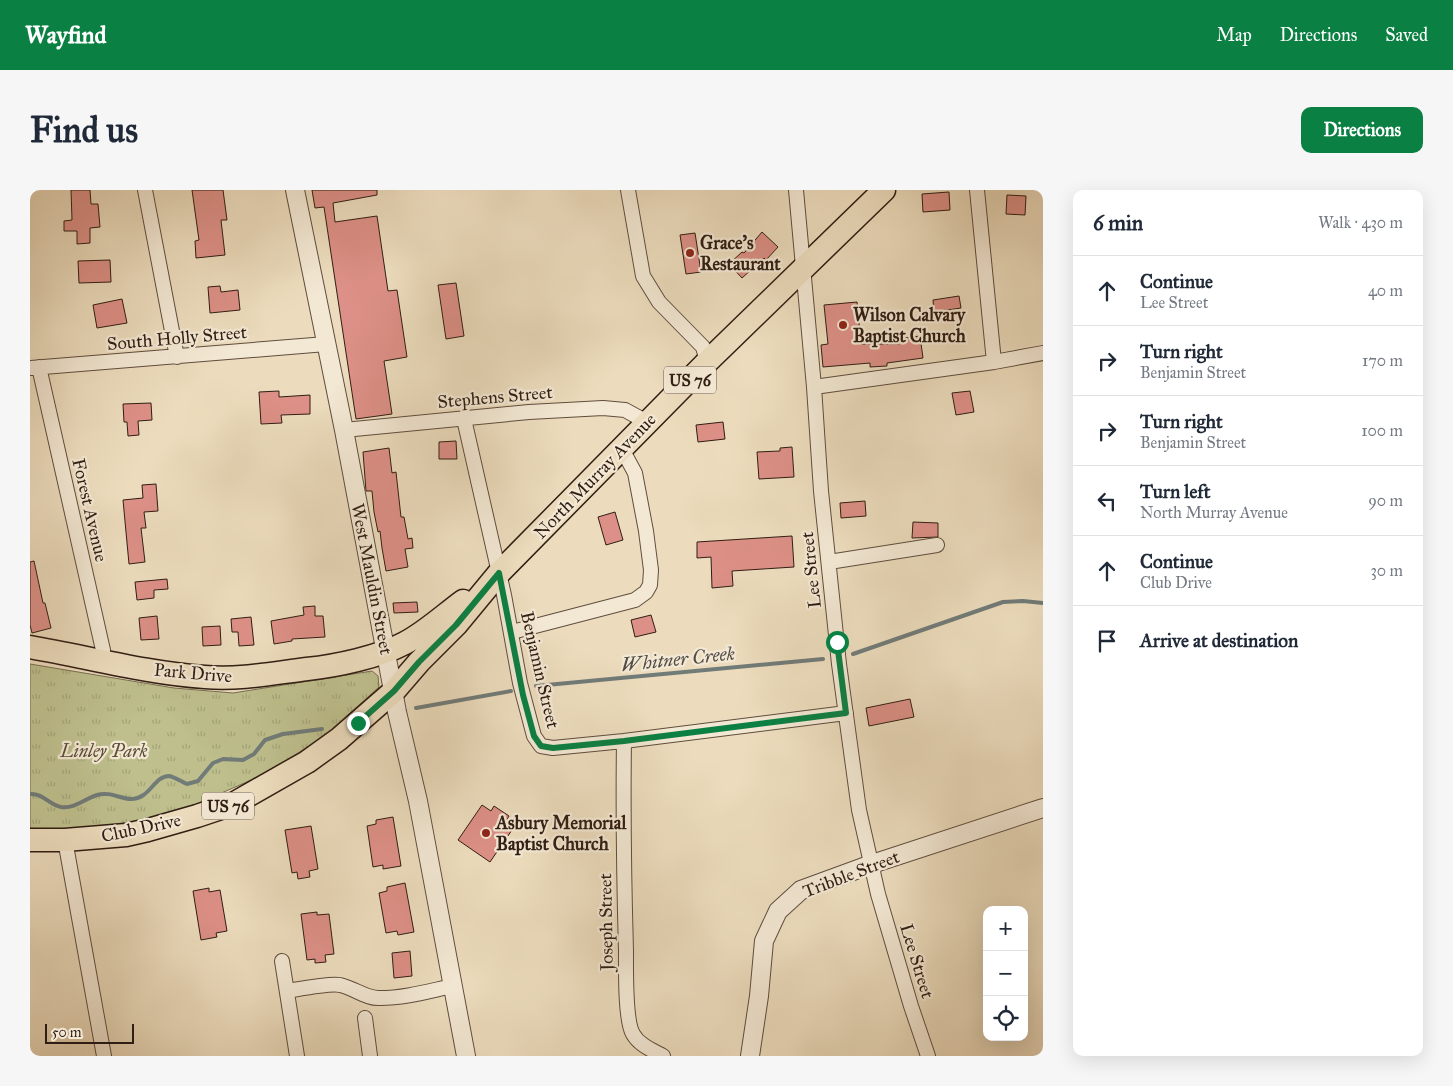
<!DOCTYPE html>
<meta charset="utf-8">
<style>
body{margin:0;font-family:"IM FELL Great Primer",serif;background:#f6f6f7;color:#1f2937}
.controls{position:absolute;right:15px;bottom:15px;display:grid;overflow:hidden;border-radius:10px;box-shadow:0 5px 20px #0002}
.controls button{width:45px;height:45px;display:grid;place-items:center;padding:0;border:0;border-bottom:1px solid #e0e1e3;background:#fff;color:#1f2937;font:25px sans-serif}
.scale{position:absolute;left:15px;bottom:12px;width:89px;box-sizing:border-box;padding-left:5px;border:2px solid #301d13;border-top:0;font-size:14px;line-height:18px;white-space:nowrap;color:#301d13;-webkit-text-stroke:4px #f3e8d4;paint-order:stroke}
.stop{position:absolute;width:15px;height:15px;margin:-11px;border:4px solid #0b8043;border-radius:50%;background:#fff}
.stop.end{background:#0b8043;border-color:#fff;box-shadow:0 1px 5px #0008}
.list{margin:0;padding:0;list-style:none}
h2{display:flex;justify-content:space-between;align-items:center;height:65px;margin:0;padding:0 20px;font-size:21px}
h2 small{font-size:16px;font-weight:400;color:#747a83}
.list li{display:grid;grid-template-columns:32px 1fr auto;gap:15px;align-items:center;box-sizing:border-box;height:70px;padding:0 20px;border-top:1px solid #e0e1e3}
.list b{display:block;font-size:19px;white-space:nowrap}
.list p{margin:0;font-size:16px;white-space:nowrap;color:#747a83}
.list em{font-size:16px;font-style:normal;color:#747a83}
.icon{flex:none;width:28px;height:28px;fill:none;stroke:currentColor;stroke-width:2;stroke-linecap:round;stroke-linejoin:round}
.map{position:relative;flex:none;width:1013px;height:866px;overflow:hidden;border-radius:10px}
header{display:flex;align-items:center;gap:30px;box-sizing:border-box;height:70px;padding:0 25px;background:#0b8043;color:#fff}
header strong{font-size:24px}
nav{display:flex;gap:28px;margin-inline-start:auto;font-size:18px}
.intro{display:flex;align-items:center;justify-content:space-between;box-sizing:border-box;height:120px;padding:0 30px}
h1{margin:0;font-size:35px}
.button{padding:12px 22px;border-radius:10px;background:#0b8043;color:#fff;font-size:18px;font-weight:700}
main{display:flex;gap:30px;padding:0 30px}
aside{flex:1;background:#fff;border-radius:10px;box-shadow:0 5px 20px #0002}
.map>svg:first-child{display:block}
</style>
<header>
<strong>Wayfind</strong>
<nav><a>Map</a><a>Directions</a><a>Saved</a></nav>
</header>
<div class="intro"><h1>Find us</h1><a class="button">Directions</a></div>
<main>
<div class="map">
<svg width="1013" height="866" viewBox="0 0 1013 866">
<defs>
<pattern id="park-tufts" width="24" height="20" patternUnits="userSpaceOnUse" patternTransform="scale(1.25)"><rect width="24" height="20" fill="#bebf8d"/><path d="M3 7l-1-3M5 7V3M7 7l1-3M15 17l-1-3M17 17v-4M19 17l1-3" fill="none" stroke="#a4a479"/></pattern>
</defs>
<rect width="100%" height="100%" fill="#ecdcbd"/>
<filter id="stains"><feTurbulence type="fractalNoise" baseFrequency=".004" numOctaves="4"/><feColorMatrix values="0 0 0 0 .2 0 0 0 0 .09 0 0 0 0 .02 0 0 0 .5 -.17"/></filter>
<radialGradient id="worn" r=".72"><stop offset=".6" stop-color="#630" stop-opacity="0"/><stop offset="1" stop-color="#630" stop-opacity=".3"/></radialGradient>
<path fill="url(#park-tufts)" stroke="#776e50" d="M0,474L144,498L203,503L342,481L348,486L349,497L290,550L226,588L136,627L37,641L0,639Z"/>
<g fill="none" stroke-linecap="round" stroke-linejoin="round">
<path stroke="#717b78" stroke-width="4" d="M823,464L973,412L993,411L1013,413
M506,496L793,469
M386,518L481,501
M0,604C13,603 19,615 31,617C45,619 56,608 67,605C80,601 90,609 101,609C120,609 124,586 139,586C145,587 152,592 157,594L168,591L183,573L193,569L213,570L224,564L235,550L253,544L292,539"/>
</g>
<path fill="#dd9087" stroke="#301d13" d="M41,0H60L61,14H68L70,37L60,38V53L47,54V41H34V31L42,30Z
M162,0H193L197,30H191L195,65L166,68L165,51L169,50Z
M282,0H347V5L303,13L305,32L347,26L358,101L367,100L377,167L354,171L362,224L326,229L294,17L285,18Z
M919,2L920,20L893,22L892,4Z
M977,5L996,6L995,25L976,24Z
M732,42L748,57L736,70L734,68L712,88L699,74L712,62L714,63Z
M665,43L671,82L656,84L650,45Z
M80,70L81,92L49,93L48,71Z
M426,93L434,146L416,149L408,95Z
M190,96L191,102L208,100L210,120L180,123L178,97Z
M929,106L931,118L904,122L903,110Z
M92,109L97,133L67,138L63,115Z
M827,112L831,154H869L868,149L890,146L893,168L857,173V176L840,177V173L793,177L791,155L798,154L794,115Z
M249,201V207L280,205V224L251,225L252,233L231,234L229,202Z
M940,201L944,222L926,225L922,203Z
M121,213L122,230L108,231L109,245L98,246L97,232H94L93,214Z
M693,232L695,249L668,252L666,235Z
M426,251L427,269H409V252Z
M762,257L764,287L729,289L727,262L750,261V258Z
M359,258L362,283L366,282L371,327H374L378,349L382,348L383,358L375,359L378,377L356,381L352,358L350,341L348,342L344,322L342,301H336L333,262Z
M126,294L128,321L114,322L116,338H111L115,372L99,374L93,310L113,308L112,295Z
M835,311L836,326L811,328L810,313Z
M585,322L593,350L576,355L568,327Z
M883,332L908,333V347L882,348Z
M762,346L764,377L702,381L703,396L682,398L681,367L667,368V352Z
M4,371L13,413H15L21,438L2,443L0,435V372Z
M137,389L138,399L124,400V408L107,410L105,392Z
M387,412L388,422L364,423L363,413Z
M285,416V426H293L295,447L262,449V451L244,454L241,431L274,425L273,417Z
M621,425L626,442L605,447L601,430Z
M127,426L129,449L111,450L109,428Z
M221,427L224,455L209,456L208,442H202L201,429Z
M190,436L191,455L173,456L172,437Z
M880,509L884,527L839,536L836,518Z
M452,615L461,621L464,616L479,626L476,631L484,637L460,672L428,650Z
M363,627L371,676L353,679V675L343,677L337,636L346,634V630Z
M281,636L288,679L279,681L280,687L268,689L267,682L262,683L255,640Z
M375,693L384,742L368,745L367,741L356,743L349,703L357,701V697Z
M179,698V702L190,700L197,741L186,743L187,747L171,750L163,701Z
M287,722V725L299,724L304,764L295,765L296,772L285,773V769L277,770L271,724Z
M380,761L382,786L364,788L362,763Z"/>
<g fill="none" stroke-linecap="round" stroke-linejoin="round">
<g stroke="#5f4d3e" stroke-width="16">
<path id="minor" d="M115,0L147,167
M598,0L613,86L629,112L673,157L677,172
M766,0L784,197L791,301L809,474L829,620L848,704L881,816L898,866
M947,0L964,172
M9,177L73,460L72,470
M1,178L296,154
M784,197L964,172L1013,163
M434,229L474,405L490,493L504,546L511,556L523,558L594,551L816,523
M314,240L499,222L573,218L595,220L617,232
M799,372L907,355
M482,442L605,410L616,402L620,395L621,380L616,341L605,283L592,259
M594,551C593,621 594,691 596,761C596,779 595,831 603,844C609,855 622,860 633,866
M35,650L74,866
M252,771L267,866
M257,801C270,799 299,793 310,795C324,798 337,809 350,808C375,808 399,801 423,796
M335,828L340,866"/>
</g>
<g stroke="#5f4d3e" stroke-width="20">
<path id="tertiary" d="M265,0L314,240L367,522L388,611L436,866
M720,866L729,806L734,751L748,721L771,700L842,674L1013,618"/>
</g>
<g stroke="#301d13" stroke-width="25">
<path id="primary" d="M0,457C58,467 116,483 175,487C209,490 244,483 277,479C306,476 349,467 375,453C396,442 414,425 433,411
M0,650H35L96,645L118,640L167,626L203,614L277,572L309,549L364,501L389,472L426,435L469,383L677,172L854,0"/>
</g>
<use href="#minor" stroke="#f3e8d4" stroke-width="14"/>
<use href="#tertiary" stroke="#f3e8d4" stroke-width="18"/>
<use href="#primary" stroke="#ecdcbd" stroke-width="22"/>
</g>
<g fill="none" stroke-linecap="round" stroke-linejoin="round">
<path stroke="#0b8043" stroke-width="6" d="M328,533L364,501L389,472L426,435L469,383L493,505L504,546L511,556L523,558L594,551L816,523L807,452"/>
</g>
<g fill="#8f2418" stroke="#f3e8d4" stroke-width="2">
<circle cx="660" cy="63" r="5"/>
<circle cx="813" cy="135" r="5"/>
<circle cx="456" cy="643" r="5"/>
</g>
<g text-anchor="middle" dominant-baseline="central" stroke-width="4.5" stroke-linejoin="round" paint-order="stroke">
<g fill="#f3e8d4" stroke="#6a5a4d" stroke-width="1">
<rect x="634" y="176.5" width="52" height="27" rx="4"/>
<rect x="172" y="602.5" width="52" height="27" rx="4"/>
</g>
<g font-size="16" font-weight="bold" fill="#301d13">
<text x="660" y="190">US 76</text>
<text x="198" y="616">US 76</text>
</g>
<g font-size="18" font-weight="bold" fill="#301d13" stroke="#f3e8d4" text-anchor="start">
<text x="670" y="53">Grace's<tspan x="670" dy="21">Restaurant</tspan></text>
<text x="823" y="125">Wilson Calvary<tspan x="823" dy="21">Baptist Church</tspan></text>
<text x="466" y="633">Asbury Memorial<tspan x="466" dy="21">Baptist Church</tspan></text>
</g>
<g font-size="18" fill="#301d13" stroke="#f3e8d4">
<text transform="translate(147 148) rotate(-5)">South Holly Street</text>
<text transform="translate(465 207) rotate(-5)">Stephens Street</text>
<text transform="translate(565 286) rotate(-46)">North Murray Avenue</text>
<text transform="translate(60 320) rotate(77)">Forest Avenue</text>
<text transform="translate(781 380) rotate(-96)">Lee Street</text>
<text transform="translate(342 389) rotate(79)">West Mauldin Street</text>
<text transform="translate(510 480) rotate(77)">Benjamin Street</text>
<text transform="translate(163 483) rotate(5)">Park Drive</text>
<text transform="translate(111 638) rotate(-12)">Club Drive</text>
<text transform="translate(821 684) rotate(-21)">Tribble Street</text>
<text transform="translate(576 732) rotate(-91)">Joseph Street</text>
<text transform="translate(887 771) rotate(73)">Lee Street</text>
</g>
<g font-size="18" font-style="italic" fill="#5b4e38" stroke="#f3e8d4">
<text x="74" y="561">Linley Park</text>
</g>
<g font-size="19" font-style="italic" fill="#514c46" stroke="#f3e8d4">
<text transform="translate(648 469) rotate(-6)">Whitner Creek</text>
</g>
</g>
<rect width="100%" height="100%" filter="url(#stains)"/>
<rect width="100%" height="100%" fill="url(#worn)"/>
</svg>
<div class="controls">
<button>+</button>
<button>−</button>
<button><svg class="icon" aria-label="locate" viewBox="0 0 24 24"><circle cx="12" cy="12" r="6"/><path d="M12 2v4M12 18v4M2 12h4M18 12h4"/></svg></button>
</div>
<div class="scale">50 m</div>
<div class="stop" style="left:807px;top:452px"></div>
<div class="stop end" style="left:328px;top:533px"></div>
</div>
<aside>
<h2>6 min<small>Walk · 430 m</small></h2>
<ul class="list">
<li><svg class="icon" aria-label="ahead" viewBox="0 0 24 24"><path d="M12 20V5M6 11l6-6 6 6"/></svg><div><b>Continue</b><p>Lee Street</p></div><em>40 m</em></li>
<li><svg class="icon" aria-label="right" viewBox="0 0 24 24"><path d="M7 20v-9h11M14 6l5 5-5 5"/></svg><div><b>Turn right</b><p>Benjamin Street</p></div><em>170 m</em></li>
<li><svg class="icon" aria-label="right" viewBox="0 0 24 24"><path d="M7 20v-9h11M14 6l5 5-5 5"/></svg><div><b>Turn right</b><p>Benjamin Street</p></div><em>100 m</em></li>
<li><svg class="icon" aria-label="left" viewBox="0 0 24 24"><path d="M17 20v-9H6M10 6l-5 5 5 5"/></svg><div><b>Turn left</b><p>North Murray Avenue</p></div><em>90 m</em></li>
<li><svg class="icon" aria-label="ahead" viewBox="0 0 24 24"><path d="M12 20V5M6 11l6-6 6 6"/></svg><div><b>Continue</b><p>Club Drive</p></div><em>30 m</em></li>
<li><svg class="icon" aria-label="arrive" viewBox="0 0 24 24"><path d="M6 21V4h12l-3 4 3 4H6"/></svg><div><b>Arrive at destination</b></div></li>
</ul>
</aside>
</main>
